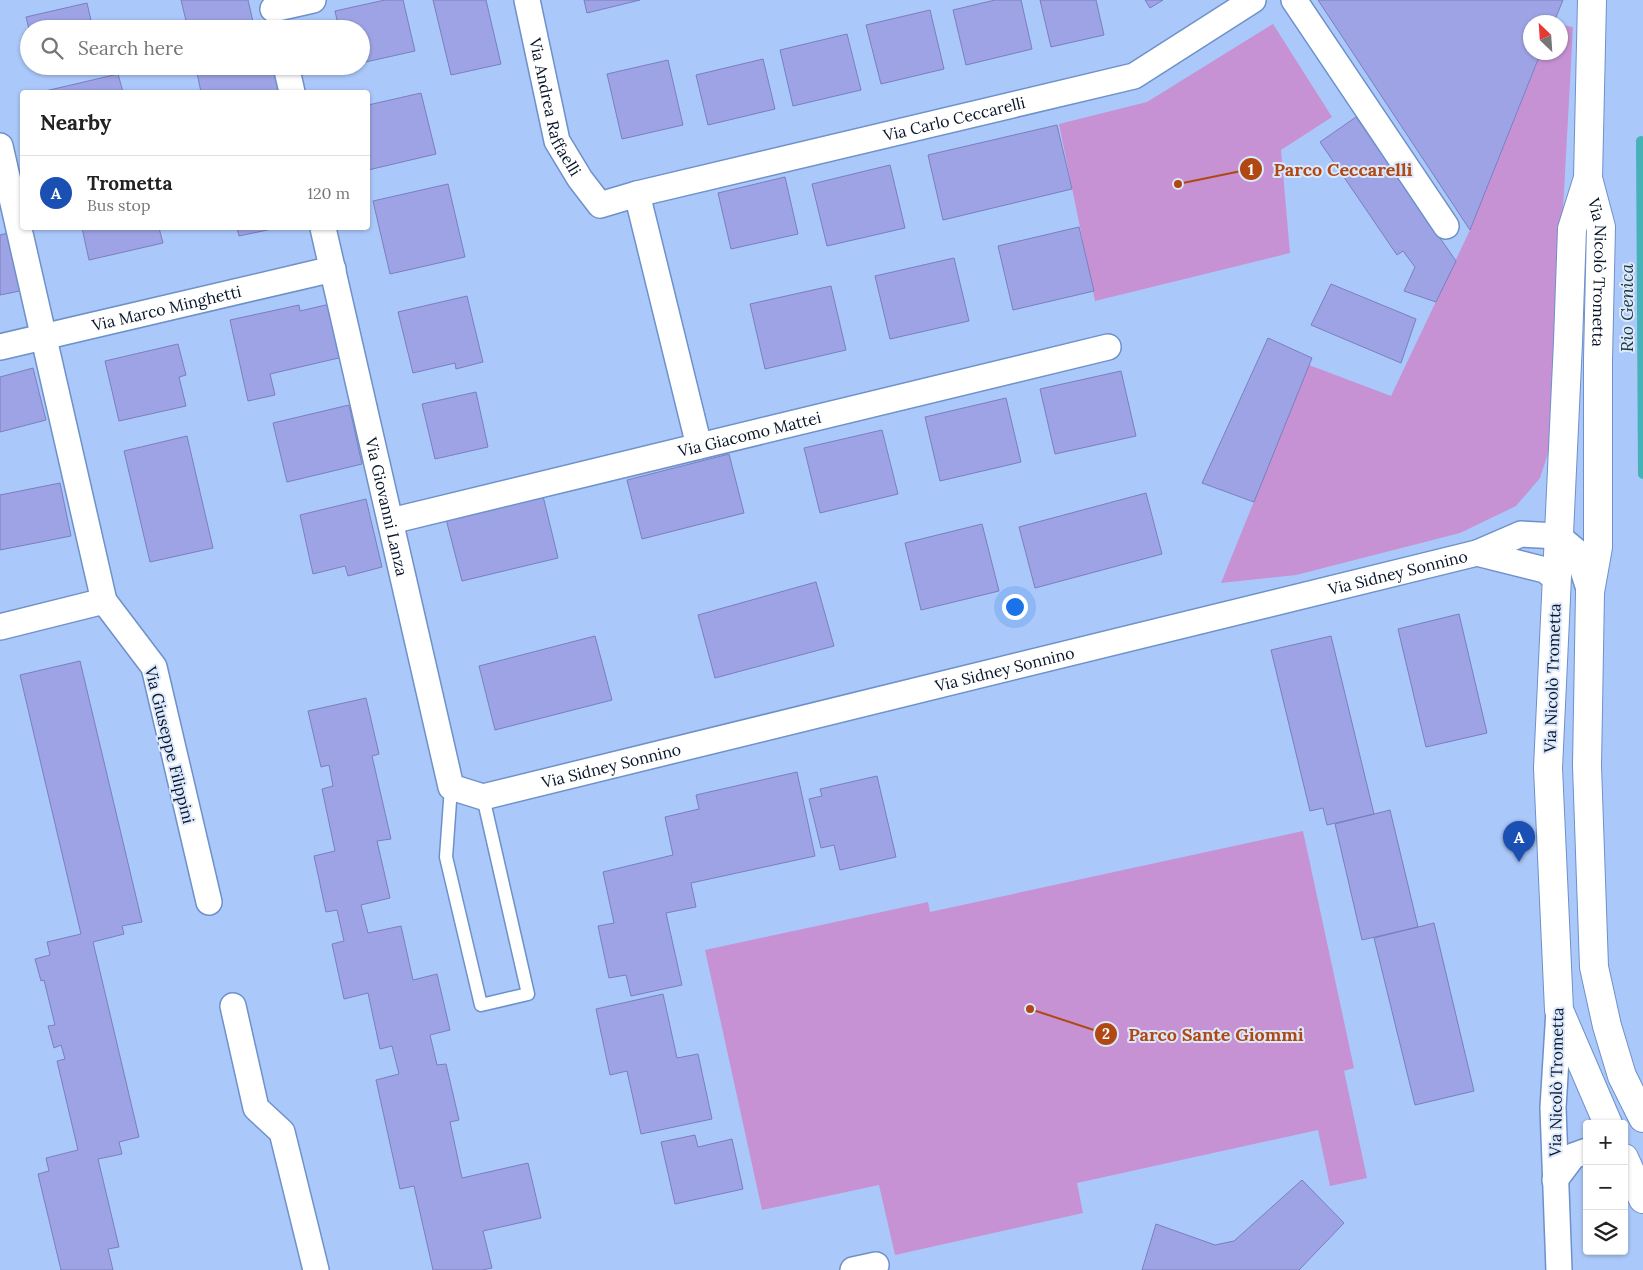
<!DOCTYPE html>
<meta charset="utf-8">
<style>
body{margin:0;font-family:Lora,serif;background:#f6f6f6;color:#222}
.controls{position:absolute;right:15px;bottom:15px;display:grid;overflow:hidden;border-radius:5px;box-shadow:0 1px 4px #0004}
.controls button{width:45px;height:45px;display:grid;place-items:center;padding:0;border:0;border-bottom:1px solid #e0e0e0;background:#fff;color:#222;font:25px sans-serif}
.compass{position:absolute;left:1523px;top:15px;width:45px;height:45px;border-radius:50%;background:#fff;box-shadow:0 1px 4px #0004;rotate:335deg}
.you{position:absolute;left:1014px;top:606px;width:18px;height:18px;margin:-12px;border:4px solid #fff;border-radius:50%;background:#1a73e8;box-shadow:0 0 0 8px #1a73e833}
.badge{display:grid;place-items:center;width:32px;height:32px;border-radius:50%;background:#6c5224;color:#fff;font-size:16px;font-weight:700}
.pin{position:absolute;translate:-50% -41px;filter:drop-shadow(0 1px 2px #0008)}
.pin::after{content:'';position:absolute;top:26px;width:18px;height:15px;background:inherit;clip-path:polygon(0 0,100% 0,50% 100%)}
.list{margin:0;padding:0;list-style:none}
h2{display:flex;justify-content:space-between;align-items:center;height:65px;margin:0;padding:0 20px;font-size:21px}
h2 small{font-size:16px;font-weight:400;color:#767676}
.list li{display:grid;grid-template-columns:32px 1fr auto;gap:15px;align-items:center;box-sizing:border-box;height:75px;padding:0 20px;border-top:1px solid #e0e0e0}
.list b{display:block;font-size:19px;white-space:nowrap}
.list p{margin:0;font-size:16px;white-space:nowrap;color:#767676}
.list em{font-size:16px;font-style:normal;color:#767676}
.icon{flex:none;width:28px;height:28px;fill:none;stroke:currentColor;stroke-width:2;stroke-linecap:round;stroke-linejoin:round}
.map{position:relative;flex:none;width:1643px;height:1270px;overflow:hidden}
.search{position:absolute;background:#fff;box-shadow:0 1px 4px #0004;left:20px;top:20px;width:350px;height:55px;display:flex;align-items:center;gap:12px;box-sizing:border-box;padding:0 18px;border-radius:28px;color:#767676;font-size:19px}
.panel{position:absolute;background:#fff;box-shadow:0 1px 4px #0004;left:20px;top:90px;width:350px;height:140px;border-radius:5px}
.map>svg:first-child{display:block}
</style>
<div class="map">
<svg width="1643" height="1270" viewBox="0 0 1643 1270">
<rect width="100%" height="100%" fill="#aac8f9"/>
<path fill="#c692d3" d="M1273,24L1332,117L1281,150L1290,253L1095,301L1059,124L1147,102Z
M1561,25L1573,27L1550,447L1540,478L1516,506L1460,533L1296,575L1221,583L1309,365L1391,396L1470,230L1541,53L1560,52Z
M1303,831L1354,1068L1344,1071L1367,1178L1330,1186L1318,1130L1077,1183L1083,1213L895,1255L879,1185L762,1210L705,950L928,902L930,912Z"/>
<g fill="none" stroke-linecap="round" stroke-linejoin="round">
<path stroke="#46b1b6" stroke-width="10" d="M1641,141L1643,474"/>
</g>
<path fill="#9da3e4" stroke="#7a7fbe" d="M181,0H248L254,26L241,29H188Z
M385,0H403L415,51L361,63V29H339L335,11Z
M433,0H486L501,64L451,75Z
M584,0H640L587,13Z
M995,0H1021L1032,49L966,65L953,10Z
M1040,0H1096L1104,35L1051,47Z
M1145,0H1163L1150,8Z
M1318,0H1563L1554,22H1530V52H1541L1470,230Z
M87,3L93,29H29L26,17Z
M930,10L944,69L881,84L866,25Z
M847,34L861,90L793,106L780,50Z
M763,59L775,109L708,125L696,75Z
M668,60L683,125L622,139L607,74Z
M228,66H245L247,73L275,66L281,92H201L197,73Z
M118,74L123,92H41Z
M421,93L436,154L368,170V105Z
M1356,117L1456,261L1436,302L1404,291L1415,267L1403,251L1397,255L1320,142Z
M1057,125L1072,189L943,220L928,155Z
M890,165L905,228L827,246L812,184Z
M785,177L798,234L731,249L718,193Z
M448,184L465,257L390,274L373,201Z
M1079,227L1094,291L1013,310L998,246Z
M82,228H159L163,243L89,260Z
M237,228H277L239,236Z
M8,233L20,291L0,295V235Z
M954,258L969,321L890,339L875,276Z
M1331,284L1416,319L1401,363L1311,325Z
M831,286L846,350L765,369L750,304Z
M467,296L483,362L456,369L455,363L413,373L398,312Z
M330,304L343,357L270,374L275,395L248,401L230,320L299,305L300,311Z
M1268,338L1312,358L1254,502L1202,483Z
M178,344L186,375L179,377L186,406L119,421L105,361Z
M33,368L46,420L0,432V377Z
M1121,371L1136,436L1055,454L1040,389Z
M476,392L488,447L435,459L422,404Z
M1006,398L1021,462L940,481L925,417Z
M349,405L362,464L287,482L273,423Z
M882,430L898,494L820,513L804,448Z
M187,436L213,548L150,562L124,451Z
M729,454L744,513L642,539L627,480Z
M60,483L71,536L0,550V495Z
M1146,493L1162,554L1035,588L1019,527Z
M543,496L558,558L462,581L446,519Z
M366,499L382,567L348,576L345,566L313,574L300,515Z
M982,524L999,591L921,610L905,543Z
M816,582L834,646L715,678L698,615Z
M1459,614L1487,733L1426,747L1398,629Z
M595,636L612,700L495,730L479,666Z
M1331,636L1374,814L1327,825L1323,808L1310,811L1271,650Z
M80,661L142,922L122,926L124,934L93,942L139,1137L119,1142L122,1154L98,1159L119,1247L108,1249L113,1270H61L38,1174L49,1171L46,1158L78,1150L57,1061L65,1059L61,1045L54,1048L48,1026L55,1025L44,980L41,981L35,959L50,955L47,942L81,934L20,675Z
M366,698L379,754L372,756L391,839L377,841L390,898L361,905L368,933L401,926L413,980L437,974L450,1030L430,1035L437,1065L446,1064L459,1120L450,1122L462,1178L528,1163L541,1218L483,1231L492,1268L482,1270H433L414,1186L400,1189L376,1080L399,1074L392,1046L380,1049L368,993L344,999L332,944L344,941L337,910L326,912L314,856L335,851L322,789L333,786L329,765L321,767L308,711Z
M797,772L815,856L691,883L696,907L666,913L682,985L631,996L626,975L609,978L598,926L614,923L603,872L673,855L665,817L699,809L696,795Z
M877,776L896,857L840,870L834,845L821,848L809,799L822,796L820,789Z
M1390,810L1418,927L1362,940L1335,824Z
M1434,923L1474,1091L1415,1105L1374,938Z
M663,994L677,1058L698,1054L712,1119L641,1134L627,1071L610,1075L596,1009Z
M695,1135L698,1147L732,1139L743,1189L675,1204L661,1142Z
M1302,1180L1344,1223L1299,1270H1142L1156,1224L1215,1245L1234,1241Z"/>
<g fill="none" stroke-linecap="round" stroke-linejoin="round">
<g stroke="#6e91ca" stroke-width="15">
<path id="lane" d="M451,787L446,857L481,1005L528,994L483,797"/>
</g>
<g stroke="#6e91ca" stroke-width="28">
<g id="street">
<path id="s1" d="M527,0L557,141L580,179L600,205L637,194L1134,76L1253,0"/>
<path d="M1294,0L1446,226"/>
<path d="M273,9L313,0"/>
<path d="M286,66L292,92"/>
<path d="M0,146L104,601L154,667L209,902"/>
<path d="M637,194L699,446"/>
<path id="s2" d="M323,228L451,787L483,797L1477,553L1545,570L1556,579"/>
<path id="s3" d="M0,347L333,269"/>
<path id="s4" d="M391,521L1108,347"/>
<path d="M1477,553L1521,534L1558,536L1577,552L1590,592"/>
<path d="M0,627L104,601"/>
<path d="M233,1006L256,1108L282,1132L316,1270"/>
<path d="M1559,1010L1553,1108L1559,1270"/>
<path d="M1555,1180L1573,1156L1587,1151"/>
<path d="M853,1270L876,1265"/>
</g>
</g>
<g stroke="#6e91ca" stroke-width="30">
<g id="secondary">
<path id="s5" d="M1592,0L1588,178L1601,227L1598,359V547L1590,592L1587,766L1594,967L1607,1026L1622,1076L1643,1118"/>
<path d="M1588,178L1572,229L1568,342L1548,768L1559,1010L1608,1124"/>
<path d="M1624,1158L1643,1199"/>
</g>
</g>
<use href="#lane" stroke="#fff" stroke-width="12"/>
<use href="#street" stroke="#fff" stroke-width="25"/>
<use href="#secondary" stroke="#fff" stroke-width="28"/>
</g>
<g text-anchor="middle" dominant-baseline="central" stroke-width="4" stroke-linejoin="round" paint-order="stroke">
<g font-size="16" fill="#07142a" stroke="#dce8fb">
<text stroke="none"><textPath href="#s1" startOffset="111">Via Andrea Raffaelli</textPath></text>
<text stroke="none"><textPath href="#s1" startOffset="586">Via Carlo Ceccarelli</textPath></text>
<text stroke="none"><textPath href="#s5" startOffset="274">Via Nicolò Trometta</textPath></text>
<text stroke="none"><textPath href="#s3" startOffset="171">Via Marco Minghetti</textPath></text>
<text stroke="none"><textPath href="#s4" startOffset="369">Via Giacomo Mattei</textPath></text>
<text stroke="none"><textPath href="#s2" startOffset="286">Via Giovanni Lanza</textPath></text>
<text stroke="none"><textPath href="#s2" startOffset="1549">Via Sidney Sonnino</textPath></text>
<text stroke="none"><textPath href="#s2" startOffset="1144">Via Sidney Sonnino</textPath></text>
<text transform="translate(1552 678) rotate(-88)">Via Nicolò Trometta</text>
<text transform="translate(170 745) rotate(76)">Via Giuseppe Filippini</text>
<text stroke="none"><textPath href="#s2" startOffset="739">Via Sidney Sonnino</textPath></text>
<text transform="translate(1556 1082) rotate(-89)">Via Nicolò Trometta</text>
</g>
<g font-size="18" font-style="italic" fill="#173839" stroke="#dce8fb">
<text transform="translate(1626 308) rotate(-90)">Rio Genica</text>
</g>
</g>
<path fill="none" stroke="#b04814" stroke-width="2" d="M1178 184L1251 169M1030 1009L1106 1034"/>
<g fill="#b04814" stroke="#dce8fb" stroke-width="2">
<circle cx="1178" cy="184" r="5"/>
<circle cx="1030" cy="1009" r="5"/>
<circle cx="1251" cy="169" r="12"/>
<circle cx="1106" cy="1034" r="12"/>
</g>
<g font-size="15" text-anchor="middle" font-weight="bold" fill="#fff">
<text x="1251" y="175">1</text>
<text x="1106" y="1039">2</text>
</g>
<g font-size="18" text-anchor="middle" font-weight="bold" fill="#b04814" stroke="#dce8fb" stroke-width="4" stroke-linejoin="round" paint-order="stroke">
<text x="1343" y="176">Parco Ceccarelli</text>
<text x="1216" y="1041">Parco Sante Giommi</text>
</g>
</svg>
<div class="controls">
<button>+</button>
<button>−</button>
<button><svg class="icon" aria-label="layers" viewBox="0 0 24 24"><path d="M12 4l9 5-9 5-9-5zM3 14l9 5 9-5"/></svg></button>
</div>
<svg class="compass" viewBox="-18 -18 36 36"><path d="M0-13l5 13h-10z" fill="#e53935"/><path d="M0 13l5-13h-10z" fill="#767676"/></svg>
<div class="you"></div>
<div class="pin badge" style="left:1519px;top:862px;background:#1a4fb4">A</div>
<div class="search"><svg class="icon" aria-label="search" viewBox="0 0 24 24"><circle cx="10" cy="10" r="6"/><path d="M15 15l6 6"/></svg>Search here</div>
<section class="panel">
<h2>Nearby<small></small></h2>
<ul class="list">
<li><span class="badge" style="background:#1a4fb4">A</span><div><b>Trometta</b><p>Bus stop</p></div><em>120 m</em></li>
</ul>
</section>
</div>
